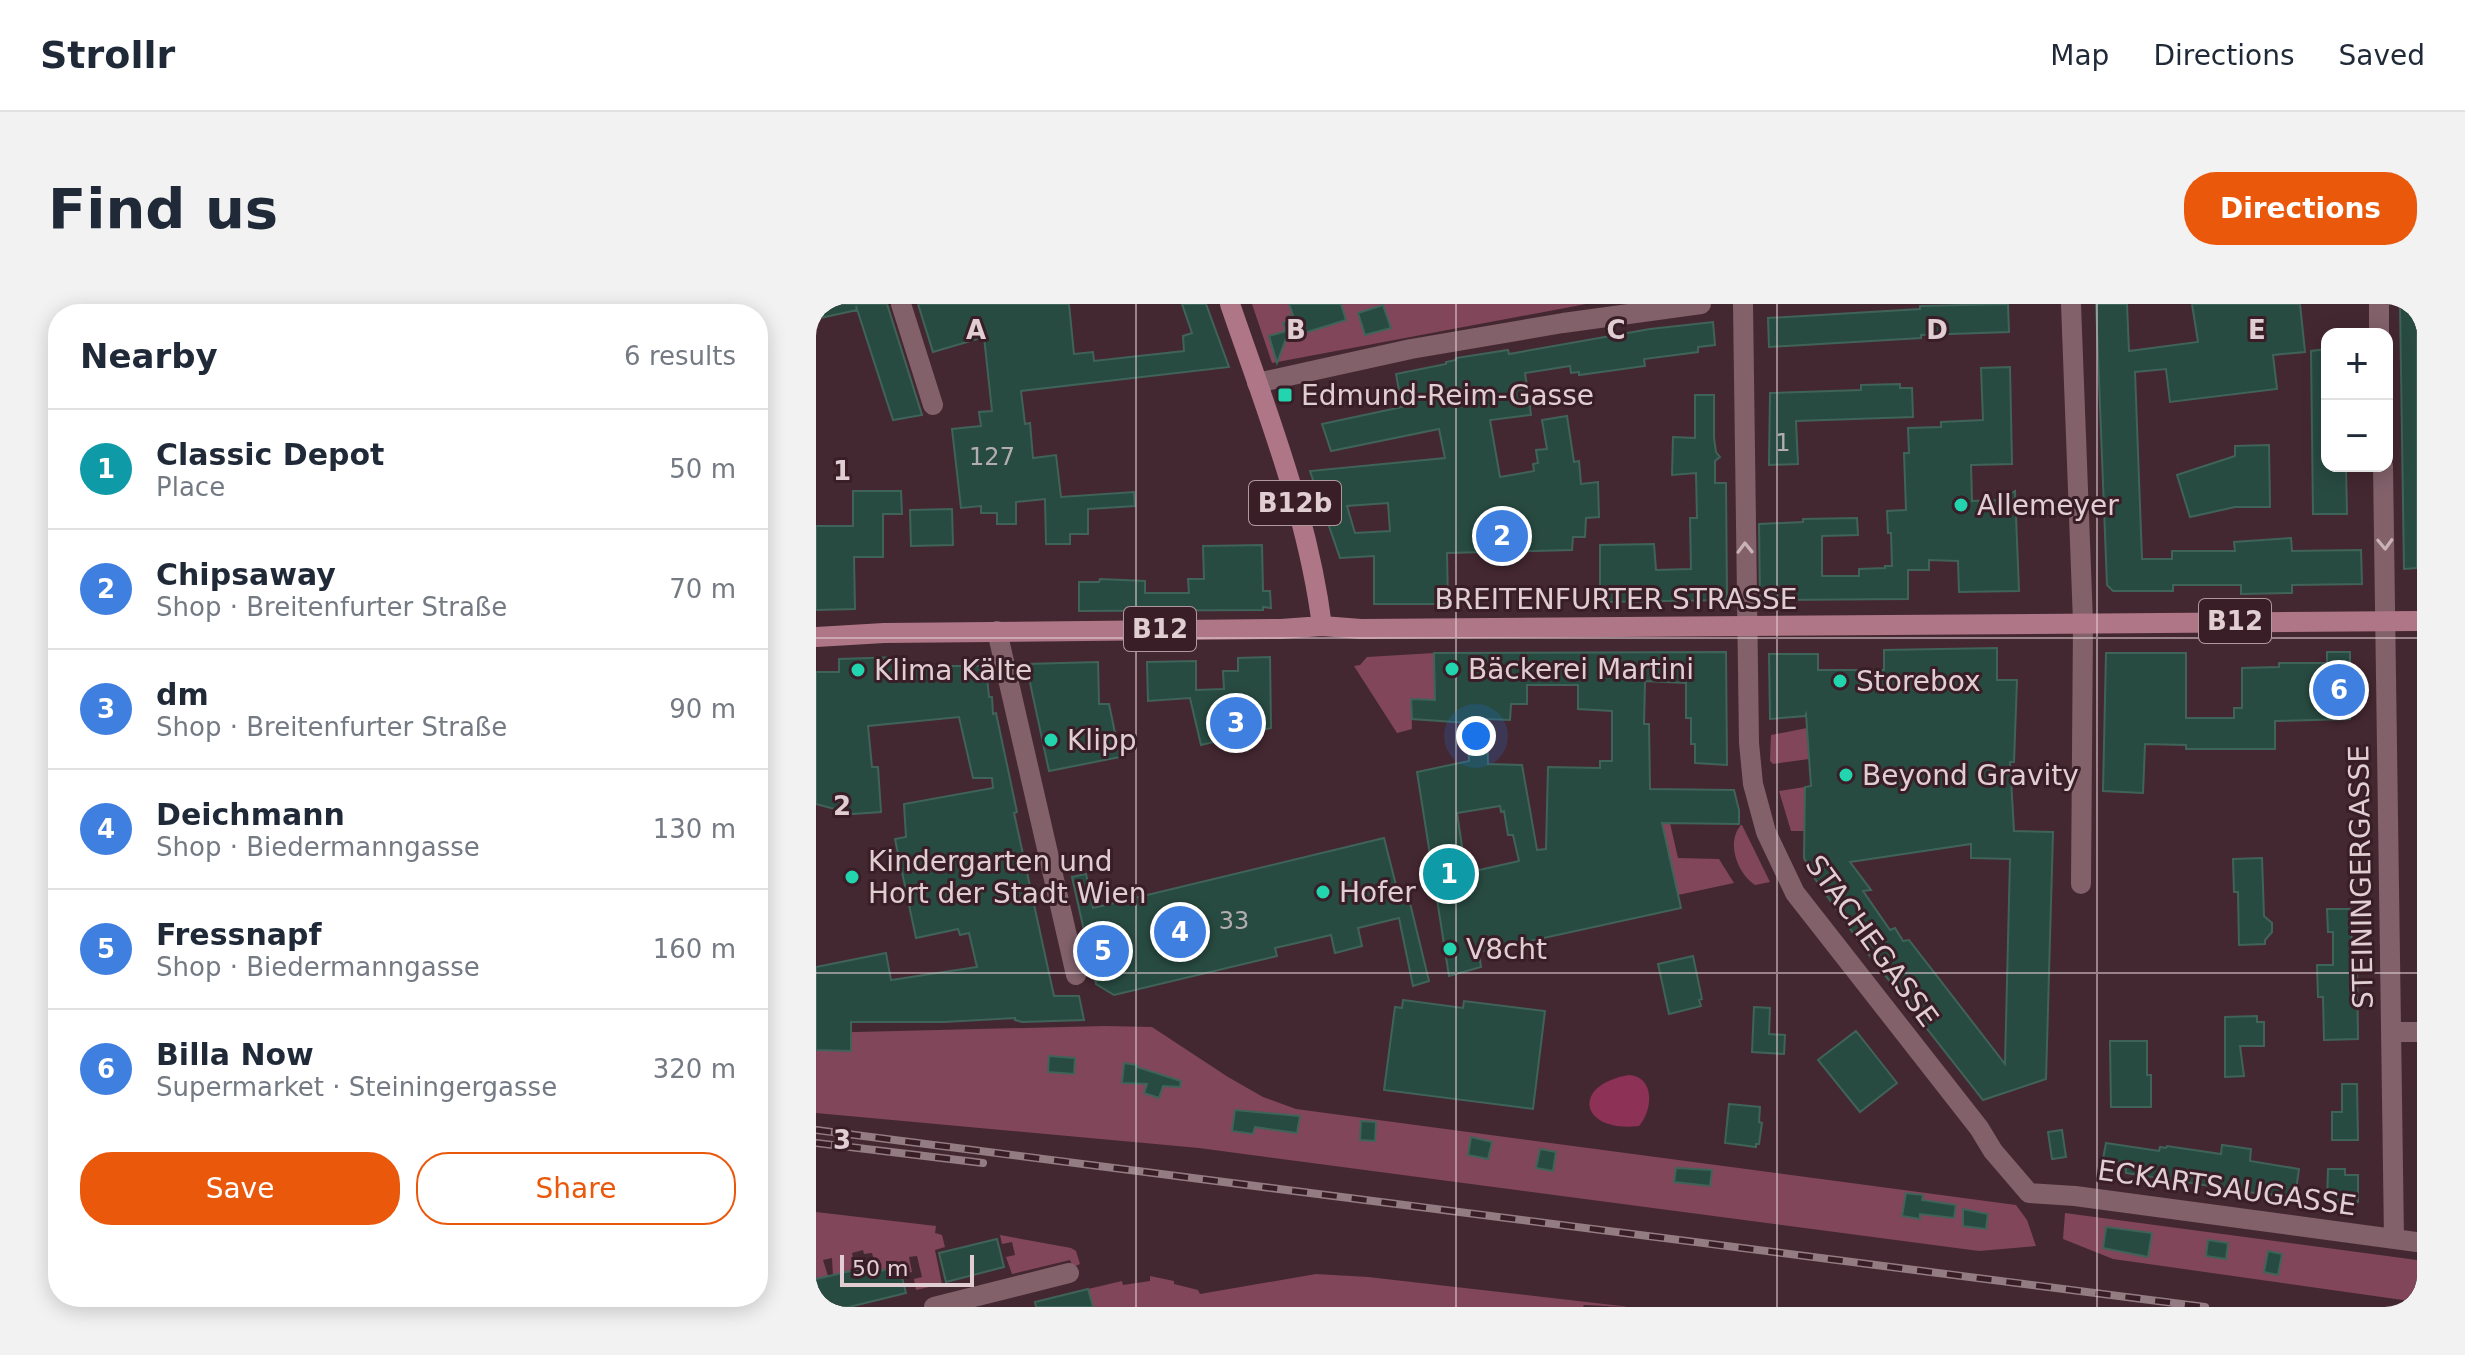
<!DOCTYPE html>
<meta charset="utf-8">
<style>
body{margin:0;font-family:"DejaVu Sans",sans-serif;background:#f2f2f3;color:#1f2937}
.controls{position:absolute;right:24px;top:24px;display:grid;overflow:hidden;border-radius:16px;box-shadow:0 4px 20px #0003}
.controls button{width:72px;height:72px;display:grid;place-items:center;padding:0;border:0;border-bottom:2px solid #e0e1e3;background:#fff;color:#1f2937;font:40px sans-serif}
.scale{position:absolute;left:24px;bottom:20px;width:134px;box-sizing:border-box;padding-left:8px;border:4px solid #e1ced3;border-top:0;font-size:22px;line-height:28px;white-space:nowrap;color:#e1ced3;-webkit-text-stroke:6px #391e27;paint-order:stroke}
.you{position:absolute;left:660px;top:432px;width:28px;height:28px;margin:-20px;border:6px solid #fff;border-radius:50%;background:#1a73e8;box-shadow:0 0 0 12px #1a73e833}
.badge{display:grid;place-items:center;width:52px;height:52px;border-radius:50%;background:#ea580c;color:#fff;font-size:26px;font-weight:700}
.pin{position:absolute;translate:-50% -50%;border:4px solid #fff;box-shadow:0 2px 8px #0006}
.list{margin:0;padding:0;list-style:none}
h2{display:flex;justify-content:space-between;align-items:center;height:104px;margin:0;padding:0 32px;font-size:34px}
h2 small{font-size:26px;font-weight:400;color:#747a83}
.list li{display:grid;grid-template-columns:52px 1fr auto;gap:24px;align-items:center;box-sizing:border-box;height:120px;padding:0 32px;border-top:2px solid #e0e1e3}
.list b{display:block;font-size:30px;white-space:nowrap}
.list p{margin:0;font-size:26px;white-space:nowrap;color:#747a83}
.list em{font-size:26px;font-style:normal;color:#747a83}
.actions{display:flex;gap:16px;padding:24px 32px}
.actions a{flex:1;padding:18px 0;border:2px solid #ea580c;border-radius:32px;text-align:center;font-size:28px;color:#ea580c}
.actions .main{background:#ea580c;color:#fff}
.map{position:relative;flex:none;width:1601px;height:1003px;overflow:hidden;border-radius:32px}
header{display:flex;align-items:center;gap:48px;box-sizing:border-box;height:112px;padding:0 40px;background:#fff;border-bottom:2px solid #e0e1e3}
header strong{font-size:38px}
nav{display:flex;gap:44px;margin-inline-start:auto;font-size:28px}
.intro{display:flex;align-items:center;justify-content:space-between;box-sizing:border-box;height:192px;padding:0 48px}
h1{margin:0;font-size:56px}
.button{padding:20px 36px;border-radius:32px;background:#ea580c;color:#fff;font-size:28px;font-weight:700}
main{display:flex;gap:48px;padding:0 48px}
aside{flex:1;background:#fff;border-radius:32px;box-shadow:0 4px 20px #0003}
.map>svg:first-child{display:block}
</style>
<header>
<strong>Strollr</strong>
<nav><a>Map</a><a>Directions</a><a>Saved</a></nav>
</header>
<div class="intro"><h1>Find us</h1><a class="button">Directions</a></div>
<main>
<aside>
<h2>Nearby<small>6 results</small></h2>
<ul class="list">
<li><span class="badge" style="background:#0f9aa8">1</span><div><b>Classic Depot</b><p>Place</p></div><em>50 m</em></li>
<li><span class="badge" style="background:#3f7fe0">2</span><div><b>Chipsaway</b><p>Shop · Breitenfurter Straße</p></div><em>70 m</em></li>
<li><span class="badge" style="background:#3f7fe0">3</span><div><b>dm</b><p>Shop · Breitenfurter Straße</p></div><em>90 m</em></li>
<li><span class="badge" style="background:#3f7fe0">4</span><div><b>Deichmann</b><p>Shop · Biedermanngasse</p></div><em>130 m</em></li>
<li><span class="badge" style="background:#3f7fe0">5</span><div><b>Fressnapf</b><p>Shop · Biedermanngasse</p></div><em>160 m</em></li>
<li><span class="badge" style="background:#3f7fe0">6</span><div><b>Billa Now</b><p>Supermarket · Steiningergasse</p></div><em>320 m</em></li>
</ul>
<div class="actions"><a class="main">Save</a><a>Share</a></div>
</aside>
<div class="map">
<svg width="1601" height="1003" viewBox="0 0 1601 1003">
<rect width="100%" height="100%" fill="#442831"/>
<path fill="#81465a" d="M436,0H770L456,59Z
M618,349L619,396L595,395L596,425L581,429L538,362L544,361L551,353Z
M991,424L993,455L957,460L954,457L955,431Z
M989,483V527H975L963,487Z
M846,519H854L862,554L903,555L918,579L862,591Z
M925,521H926L954,578L939,581C921,569 910,538 925,521Z
M289,722L336,723L412,773L447,793L480,805L1200,901L1211,916L1220,942L1163,947L383,844L0,809V729Z
M0,908L120,922L119,929L126,931L129,943L119,946L126,980L100,986L98,975L106,973L101,952L93,953L96,968L85,970L83,962L61,968L56,949L48,950L47,946L36,949L40,966L17,972L16,954L7,956L12,972L0,975Z
M1249,909L1601,956V998L1297,955L1247,935Z
M184,931L255,944L260,947L264,960L257,963L254,956L196,970L190,953L199,951L196,938L186,940Z
M500,970L552,973L814,1003L768,1001L767,1003H277L272,985L306,977L307,981L334,977V972L358,977V980L382,986L384,990Z"/>
<path fill="#8e3156" d="M813,771C839,773 837,806 823,822C764,829 754,781 813,771Z"/>
<path fill="#284b41" stroke="#406359" stroke-width="2" fill-rule="evenodd" d="M0,0H71L106,111L77,116L40,2L41,6L0,15Z
M102,0H253L258,50L277,48L278,57L368,47L367,32L376,29L366,0H390L413,63L205,87L209,120L214,119L217,154L240,151L245,193L318,188L319,202L272,205V230H254V240H230L229,195L200,198V220H181V209H165V202L145,204L136,125L165,122L163,108L176,107L168,33L117,48Z
M473,0H525L530,16L472,34L471,32L461,59L453,32L470,27L467,19L475,16L473,12L477,11Z
M1192,0L1193,28L1105,31V34L953,43L952,14L1104,5V2Z
M1280,0H1311L1313,47L1382,38L1376,0H1484L1489,48L1457,51L1461,85L1354,98L1350,65L1319,68L1326,255H1356V247H1419L1418,238L1475,234L1476,247L1545,246L1546,280L1476,281V289L1425,290V281H1357V287H1297L1291,281Z
M1584,0L1601,1V264L1588,265Z
M567,1L575,24L549,31L542,9Z
M897,18L899,41L882,43V48L828,55L829,62L763,71V68L755,69L754,62L709,69L715,111L674,116L684,173L718,167L717,160L722,159L720,146L731,145L726,116L751,112L758,158L763,157L765,180L782,178L783,213L770,214L769,233H757L756,246L631,249L632,300H558V252L524,254L494,167L629,154L623,125L515,147L506,120L586,103L580,70L630,60V58L640,56V54L692,46L693,50L834,25ZM572,199L574,227L539,229L531,202Z
M1511,45V162H1530L1531,210H1497L1495,47Z
M1194,63L1196,160L1155,161L1156,197L1185,196L1199,187L1203,287L1143,288L1142,257L1113,256V266H1092V295L944,296L943,220L987,218V215L1041,214L1042,231L1006,232V272H1043V265L1069,264V262H1076L1075,229H1072L1071,207L1090,206L1088,149H1093L1092,124L1125,123V118L1167,116L1165,64Z
M1084,80V84H1096L1097,113L980,117L982,160L953,161L954,89L1045,86V81Z
M879,91H898V134L900,148L904,153L899,157V179H910L911,296L784,298V241L838,240L840,266L875,265L874,214H881L880,169L856,171L857,133L879,134Z
M1453,141L1454,203H1419L1374,213L1361,171L1419,152V142Z
M37,187H85L86,210H67V253H38L39,305L0,306V222H37Z
M136,205L137,241L95,242L94,206Z
M446,241L447,287H454L455,304L447,303V306L263,307V278H283L284,275L329,277V289H373L372,275H388L387,242Z
M1181,344V376H1201L1198,458H1194L1198,527L1237,528L1230,775L1167,796L1046,642L997,572L988,554L989,483L995,482L990,410L989,412L954,415L953,350H1002V366H1068V346ZM1155,540V554L1194,555L1189,760L1093,636L1087,637L1079,624L1074,626L1047,587L1055,586L1034,558Z
M910,348L911,461L879,459V440H875V414H870V379L829,377L828,420H833L834,485L918,486L923,506V520L846,519L865,604L663,648L665,663L633,672L601,468L653,457L652,419L596,415L595,395L619,396L618,349ZM711,381H762V405L796,407V457H784V464L732,463L730,545L721,546L706,461L672,460L671,415L694,416L695,400H711ZM684,502L685,508L688,507L692,531H697L703,557L650,569L641,509Z
M1511,348H1534V415L1459,417V445H1370V441L1329,440L1327,489L1287,487L1290,349H1370V414H1418V404H1426V364L1463,363V359H1511Z
M84,353L85,362H170L173,393H176L177,410L180,409L201,508L198,509L238,692H263L268,716L206,718L199,716V714L128,718H35V747L0,746V663L70,649L75,676L161,663L153,629L144,631L142,625L100,634L79,535L90,533L88,500L177,484L176,474H157L143,413L52,422L56,463H62L65,508L37,510L0,500V368H23V355Z
M454,353L455,424L385,441L374,394L332,397L331,358L380,357V386L408,385L407,367H422V354Z
M282,358L283,400H293L304,453L233,467L210,360Z
M568,534L583,593L592,591L613,677L597,682L583,614L542,624L546,642L519,649L515,631L459,644L461,652L298,691L280,680L256,573L270,570L277,604Z
M1446,554L1448,612L1456,619V628L1449,636V640L1423,641L1422,588H1418L1417,555Z
M1511,605H1534L1536,610L1535,661H1541L1542,735L1508,736L1507,693H1502L1501,661H1517V628H1512Z
M877,652L886,695L883,696L885,702L853,710L842,660Z
M587,696L647,704L648,697L729,707L717,805L568,786L579,703L586,704Z
M938,703L954,704L953,730L969,731L968,750L936,748Z
M1441,712V718H1448V742H1424L1428,772L1409,773V713Z
M1040,727L1081,779L1044,808L1002,756Z
M1294,737H1331V771H1335V803H1295Z
M233,752L259,754L258,770L232,768Z
M308,759L321,761V763L365,777L364,783L347,782L343,794L328,789L331,780L306,779Z
M1526,780H1541L1542,836H1516V808H1526Z
M913,800L944,803L943,818L946,819L943,840H940V843L909,839Z
M419,806L484,812L481,829L439,823L437,830L416,827Z
M545,817L560,818L559,837L544,836Z
M1246,826L1250,853L1236,855L1232,828Z
M655,833L676,838L672,855L652,851Z
M1290,839L1343,847L1344,843L1350,844L1351,842L1405,850L1406,841L1435,845L1434,857L1483,865L1479,893L1401,885V883L1310,869V865L1292,863L1293,856L1287,855Z
M724,845L740,848L737,867L720,864Z
M860,864L896,866L894,882L858,878Z
M1512,865H1529V871H1542V898L1511,897Z
M1090,889L1107,891L1106,896L1140,901L1138,914L1104,910V915L1086,912Z
M1147,905L1172,910L1170,925L1147,922Z
M1290,923L1336,929L1332,953L1287,944Z
M181,935L188,963L130,978L123,949Z
M1392,936L1412,939L1410,955L1390,952Z
M1452,947L1466,950L1462,971L1448,968Z
M83,962L90,989L33,1003H0V975L52,963L53,970Z
M272,985L277,1003H220L219,998Z"/>
<g fill="none" stroke-linecap="round" stroke-linejoin="round">
<path stroke="#82616b" stroke-width="20" d="M85,0L117,101
M927,0L933,439L937,480L950,528L979,589L1163,824L1177,847L1213,889L1259,892L1601,938
M1255,0L1267,318L1265,580
M1563,0V30
M441,79L595,45L747,19L885,0
M1567,162L1578,935
M181,327L260,671
M1575,728H1601
M118,1003L253,969"/>
<path stroke="#af7688" stroke-width="20" d="M414,0C450,105 492,211 506,322
M0,333L68,329L465,325L506,322L545,325L1601,317"/>
<g stroke="#947c83" stroke-width="8">
<path id="rail" d="M0,826L1389,1003
M0,839L167,859"/>
</g>
<use href="#rail" stroke="#391e27" stroke-width="5" stroke-dasharray="15" stroke-linecap="butt"/>
</g>
<defs><path id="oneway-chevron" d="M-2-3.5L2.5 0L-2 3.5" fill="none" stroke-width="1.6" stroke-linecap="round" stroke-linejoin="round" transform="scale(2)"/></defs>
<g stroke="#c9b3b9">
<use href="#oneway-chevron" transform="translate(1569 240) rotate(88)"/>
<use href="#oneway-chevron" transform="translate(929 244) rotate(-91)"/>
</g>
<path fill="none" stroke="#e1ced3" stroke-width="2" stroke-opacity="0.55" d="M320,0V1003M640,0V1003M961,0V1003M1281,0V1003M0,334H1601M0,669H1601"/>
<g fill="#23d5af" stroke="#391e27" stroke-width="3">
<rect x="461" y="83" width="16" height="16" rx="4"/>
<circle cx="1145" cy="201" r="8"/>
<circle cx="636" cy="365" r="8"/>
<circle cx="42" cy="366" r="8"/>
<circle cx="1024" cy="377" r="8"/>
<circle cx="235" cy="436" r="8"/>
<circle cx="1030" cy="471" r="8"/>
<circle cx="36" cy="573" r="8"/>
<circle cx="507" cy="588" r="8"/>
<circle cx="634" cy="645" r="8"/>
</g>
<g text-anchor="middle" dominant-baseline="central" stroke-width="6" stroke-linejoin="round" paint-order="stroke">
<g font-size="24" fill="#b3adae">
<text x="967" y="139">1</text>
<text x="176" y="153">127</text>
<text x="418" y="617">33</text>
</g>
<g fill="#391e27" stroke="#af999f" stroke-width="2">
<rect x="433" y="177" width="92" height="44" rx="6"/>
<rect x="1383" y="295" width="72" height="44" rx="6"/>
<rect x="308" y="303" width="72" height="44" rx="6"/>
</g>
<g font-size="26" font-weight="bold" fill="#e1ced3">
<text x="479" y="199">B12b</text>
<text x="1419" y="317">B12</text>
<text x="344" y="325">B12</text>
</g>
<g font-size="28" fill="#e1ced3" stroke="#391e27" text-anchor="start">
<text x="485" y="91">Edmund-Reim-Gasse</text>
<text x="1161" y="201">Allemeyer</text>
<text x="652" y="365">Bäckerei Martini</text>
<text x="58" y="366">Klima Kälte</text>
<text x="1040" y="377">Storebox</text>
<text x="251" y="436">Klipp</text>
<text x="1046" y="471">Beyond Gravity</text>
<text x="52" y="557">Kindergarten und<tspan x="52" dy="32">Hort der Stadt Wien</tspan></text>
<text x="523" y="588">Hofer</text>
<text x="650" y="645">V8cht</text>
</g>
<g font-size="28" fill="#e1ced3" stroke="#391e27">
<text x="800" y="295">BREITENFURTER STRASSE</text>
<text transform="translate(1545 573) rotate(-91)">STEININGERGASSE</text>
<text transform="translate(1056 637) rotate(54)">STACHEGASSE</text>
<text transform="translate(1411 884) rotate(8)">ECKARTSAUGASSE</text>
</g>
</g>
<g font-size="26" text-anchor="middle" font-weight="bold" fill="#e1ced3" stroke="#391e27" stroke-width="6" stroke-linejoin="round" paint-order="stroke">
<text x="160" y="35">A</text>
<text x="480" y="35">B</text>
<text x="800" y="35">C</text>
<text x="1121" y="35">D</text>
<text x="1441" y="35">E</text>
<text x="26" y="176">1</text>
<text x="26" y="511">2</text>
<text x="26" y="845">3</text>
</g>
</svg>
<div class="controls">
<button>+</button>
<button>−</button>
</div>
<div class="scale">50 m</div>
<div class="you"></div>
<div class="pin badge" style="left:633px;top:570px;background:#0f9aa8">1</div>
<div class="pin badge" style="left:686px;top:232px;background:#3f7fe0">2</div>
<div class="pin badge" style="left:420px;top:419px;background:#3f7fe0">3</div>
<div class="pin badge" style="left:364px;top:628px;background:#3f7fe0">4</div>
<div class="pin badge" style="left:287px;top:647px;background:#3f7fe0">5</div>
<div class="pin badge" style="left:1523px;top:386px;background:#3f7fe0">6</div>
</div>
</main>
